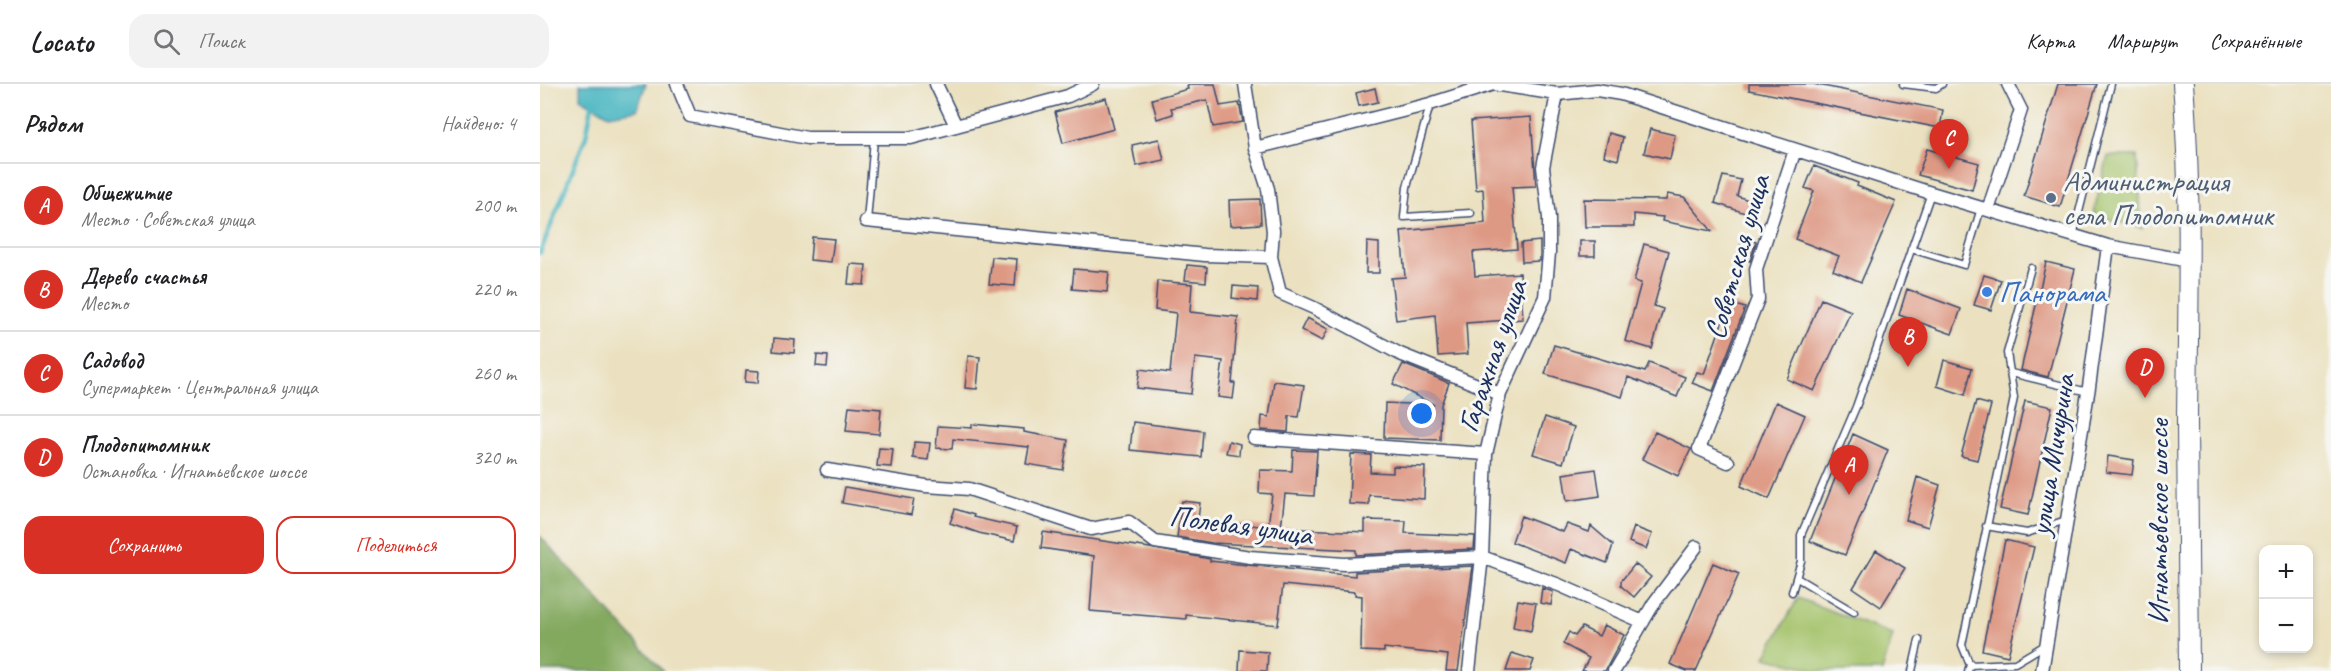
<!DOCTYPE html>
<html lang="ru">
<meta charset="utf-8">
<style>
body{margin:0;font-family:Caveat,sans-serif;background:#f2f2f2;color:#202124}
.controls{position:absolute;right:18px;bottom:18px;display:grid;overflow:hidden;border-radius:12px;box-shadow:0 3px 9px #0003}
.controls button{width:54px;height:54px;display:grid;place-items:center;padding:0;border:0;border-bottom:2px solid #e0e0e0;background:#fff;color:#202124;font:30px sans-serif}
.you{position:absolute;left:882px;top:330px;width:21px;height:21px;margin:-15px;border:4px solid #fff;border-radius:50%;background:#1a73e8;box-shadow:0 0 0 9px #1a73e833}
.badge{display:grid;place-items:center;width:39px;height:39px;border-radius:50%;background:#d93025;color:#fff;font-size:20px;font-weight:700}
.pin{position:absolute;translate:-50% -50px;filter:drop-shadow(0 2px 3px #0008)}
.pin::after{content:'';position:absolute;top:32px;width:21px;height:18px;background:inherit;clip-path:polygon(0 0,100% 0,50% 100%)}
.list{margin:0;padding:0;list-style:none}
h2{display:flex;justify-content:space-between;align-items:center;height:78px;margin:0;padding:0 24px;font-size:26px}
h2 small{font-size:20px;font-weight:400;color:#757577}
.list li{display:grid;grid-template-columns:39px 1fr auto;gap:18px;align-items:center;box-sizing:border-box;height:84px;padding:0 24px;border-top:2px solid #e0e0e0}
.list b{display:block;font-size:22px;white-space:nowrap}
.list p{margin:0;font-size:20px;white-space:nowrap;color:#757577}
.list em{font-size:20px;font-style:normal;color:#757577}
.actions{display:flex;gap:12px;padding:18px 24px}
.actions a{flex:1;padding:14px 0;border:2px solid #d93025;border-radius:18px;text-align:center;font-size:21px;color:#d93025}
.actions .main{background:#d93025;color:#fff}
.icon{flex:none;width:33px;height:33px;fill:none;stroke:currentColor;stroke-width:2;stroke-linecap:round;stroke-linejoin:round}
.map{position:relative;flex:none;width:1791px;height:587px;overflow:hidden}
header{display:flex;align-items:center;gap:36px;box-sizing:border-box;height:84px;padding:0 30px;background:#fff;border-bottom:2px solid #e0e0e0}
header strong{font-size:28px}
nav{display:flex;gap:33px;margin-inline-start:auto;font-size:21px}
.search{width:420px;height:54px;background:#f2f2f2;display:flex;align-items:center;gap:15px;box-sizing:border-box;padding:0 21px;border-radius:18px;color:#757577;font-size:22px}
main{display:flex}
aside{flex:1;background:#fff}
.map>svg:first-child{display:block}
</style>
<header>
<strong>Locato</strong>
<div class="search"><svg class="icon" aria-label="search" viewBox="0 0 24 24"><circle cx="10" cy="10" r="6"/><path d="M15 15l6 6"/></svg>Поиск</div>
<nav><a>Карта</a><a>Маршрут</a><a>Сохранённые</a></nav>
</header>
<main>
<aside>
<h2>Рядом<small>Найдено: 4</small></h2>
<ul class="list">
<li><span class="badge">A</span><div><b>Общежитие</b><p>Место · Советская улица</p></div><em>200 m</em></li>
<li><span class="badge">B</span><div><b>Дерево счастья</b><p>Место</p></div><em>220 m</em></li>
<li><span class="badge">C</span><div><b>Садовод</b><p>Супермаркет · Центральная улица</p></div><em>260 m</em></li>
<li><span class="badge">D</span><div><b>Плодопитомник</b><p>Остановка · Игнатьевское шоссе</p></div><em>320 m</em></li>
</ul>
<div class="actions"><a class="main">Сохранить</a><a>Поделиться</a></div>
</aside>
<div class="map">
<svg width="1791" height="587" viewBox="0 0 1791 587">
<rect width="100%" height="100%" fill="#f6f6f2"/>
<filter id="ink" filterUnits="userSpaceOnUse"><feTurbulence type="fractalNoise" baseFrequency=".0167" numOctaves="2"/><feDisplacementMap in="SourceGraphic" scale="12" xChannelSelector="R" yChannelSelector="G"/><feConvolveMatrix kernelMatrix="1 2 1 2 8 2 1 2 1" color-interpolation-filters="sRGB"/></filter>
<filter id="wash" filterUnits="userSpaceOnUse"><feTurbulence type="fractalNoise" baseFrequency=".008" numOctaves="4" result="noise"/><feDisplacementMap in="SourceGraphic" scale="24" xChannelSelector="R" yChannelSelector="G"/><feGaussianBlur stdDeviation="1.35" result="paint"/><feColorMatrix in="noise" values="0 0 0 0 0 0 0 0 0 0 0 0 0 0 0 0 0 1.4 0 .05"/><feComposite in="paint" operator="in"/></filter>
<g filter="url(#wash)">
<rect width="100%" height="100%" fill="#ebe1c0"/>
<path fill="#a4c36b" stroke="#607964" stroke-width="1.5" d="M1568,72H1597L1602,144L1553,131Z
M1258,514L1353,551L1342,587H1274L1270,584L1225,573Z"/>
<path fill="#83a95f" stroke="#4f6c5e" stroke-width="1.5" d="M0,452L123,587H0Z"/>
<path fill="#47b5c1" stroke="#317290" stroke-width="1.5" d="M40,0H106L97,26L69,31L40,14Z"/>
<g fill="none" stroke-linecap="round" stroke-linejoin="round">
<path stroke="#47b5c1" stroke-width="4.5" d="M0,169L46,52L53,17"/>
</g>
<g id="blocks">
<path fill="#de9984" d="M654,0H675L680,22L699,19L703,38L673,43L667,16L631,24L633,30L617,35L612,15L648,5L647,2Z
M1209,0H1273L1403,26L1400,44L1209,6Z
M1518,0H1557L1520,123L1484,112Z
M835,4L838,18L819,22L816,9Z
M566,14L574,45L523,59L515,28Z
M991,33L996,102L972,103L977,165L933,168L935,192L980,189L983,235L926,239L928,270L898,272L895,231L856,236L851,194L865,193L861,147L945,139L943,105L936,106L931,37Z
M1110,45L1135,51L1130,75L1104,69Z
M1069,49L1083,53L1078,76L1064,72Z
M619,55L624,76L596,82L592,61Z
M1387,65L1439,79L1432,106L1378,91Z
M1274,82L1318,99L1317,102L1356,118L1321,198L1293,186L1299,172L1255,155L1274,107L1265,104Z
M1183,92L1201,96L1197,112L1217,119L1205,129L1175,119Z
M1127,110L1144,113L1172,147L1122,137L1123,133L1094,130V143H1045L1044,115L1126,116Z
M720,115L721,140L690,142L689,116Z
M272,153L294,155L291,178L270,176Z
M1203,154L1216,158L1210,177L1197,173Z
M1000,157V177L982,178L981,159Z
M1040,157H1055V172H1040Z
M827,158L839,159V189H826Z
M1104,160L1129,167L1114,222L1123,225L1112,265L1085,257L1101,199L1094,197Z
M452,173L477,175L475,202L449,200Z
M1506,178L1535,185L1508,293L1481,286Z
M310,180L326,181L324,201L308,200Z
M647,181L667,183L666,198L645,196Z
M534,185L569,188L567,208L532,205Z
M1444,191L1461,196L1451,226L1434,221Z
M617,197L652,200L650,228L698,233L692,299H695L693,315L678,313L683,277L655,274L651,310L597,304L600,285L630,289L636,229L615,226Z
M693,202L718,204L717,217L692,214Z
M1367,205L1421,225L1412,250L1359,231Z
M1281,215L1311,227L1274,307L1247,295Z
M1189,219L1205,224L1173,307L1152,299L1157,288L1164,290Z
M767,234L788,245L782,257L761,246Z
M234,254L255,256L254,269L233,267Z
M1014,261L1105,288L1109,279L1145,293L1137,313L1088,293L1082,313L1005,290Z
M277,271L288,272L287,283L276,282Z
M428,272L440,273L437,305L425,304Z
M1404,276L1432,284L1425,311L1397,302Z
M863,280L909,299L901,321L900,356L844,354L845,319L894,321L853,300Z
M206,286L219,287L218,299L205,298Z
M734,297L764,301L759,333L749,332L748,348L721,346L722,332L729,333Z
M1436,317L1451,321L1437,376L1421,372Z
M1485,317L1512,323L1488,431L1460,425Z
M1236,318L1265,331L1229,415L1201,402Z
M309,322L341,325L339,350L306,347Z
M1005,333L1034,343L1023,379L993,370Z
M593,338L663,347L661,373L590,366Z
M432,340L484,345V348L528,356L523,386L486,380L489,363L413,355L412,365L396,364L398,342L432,344Z
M1115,348L1151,365L1138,392L1102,375Z
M1313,350L1348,366L1305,471L1270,457Z
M689,357L700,360L699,371L686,369Z
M374,358L390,359L388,376L373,374Z
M339,364L353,365L351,383L337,382Z
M753,366L777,367L774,412L745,410L741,444L825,448V436L866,437L865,449L935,452L934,465L816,471V466L672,459L637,453L642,417L660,419L658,435L728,443L732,410L719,409L720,386L752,387Z
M811,370L831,371L830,388L853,389V382L885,383L884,415L829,411V421L809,420Z
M1568,372L1594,376L1592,391L1566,388Z
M1056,385L1060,412L1027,417L1023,390Z
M1377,393L1400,401L1388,443L1366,436Z
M305,403L374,415L371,431L302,419Z
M415,425L434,431L433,433L477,443L474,457L439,449L410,439Z
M981,432L1023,448L1027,440L1049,448L1051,442L1073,461L1067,479L1031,465L1026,479L972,458Z
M1094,443L1112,450L1106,465L1089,458Z
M503,448L610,464L670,475V477L815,492V488L933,482L918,587H906L908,571L844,564V568L821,567L822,512L815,511V508L743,501L738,541L646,531V535L550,527L554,472L501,464Z
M1465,456L1494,463L1468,572L1442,566Z
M1336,466L1365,484L1341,523L1313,504Z
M1173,479L1199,490L1156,587H1147L1130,580Z
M1095,480L1111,493L1094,513L1081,502V497Z
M1002,504L1013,508L1011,521L1000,519Z
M978,516L996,519L991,547L973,543Z
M1064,541L1084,551L1065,587H1042L1049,574L1023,560L1029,548L1035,552L1042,543L1059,552Z
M700,566L728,568L727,587H699Z
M972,569L994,576L990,587H966Z"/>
</g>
</g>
<g filter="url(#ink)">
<use href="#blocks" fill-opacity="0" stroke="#3a4a6d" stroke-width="1.5"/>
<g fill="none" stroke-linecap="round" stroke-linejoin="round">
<g stroke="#3a4a6d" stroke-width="9">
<path id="service" d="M1363,0L1396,4L1402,0
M890,21L867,103L864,133L931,129
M327,137L334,55
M1533,152L1571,0
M1371,165L1424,181L1441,124
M1471,289L1548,308
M1446,442L1487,449L1526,436
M1257,494L1314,528
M1252,508L1261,477V451L1316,323L1391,109
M1430,581L1475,579L1505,561
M1372,587L1379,556
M1428,587L1430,581L1422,561L1474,314L1467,269L1491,184"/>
</g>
<g stroke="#3a4a6d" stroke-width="15">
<path id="minor" d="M137,0L150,32L267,54H371L528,12L553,0
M396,0L416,42
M705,0L715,64L728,105L733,147L731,173
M715,64L890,20L953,0L1017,10L1057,6L1081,10L1391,109L1568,162L1649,177
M1448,126L1481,26L1468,0
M326,137L665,171L731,173L740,209L774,224L860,270L960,310
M714,354L946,370
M1188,378L1159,365L1218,215L1216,185L1255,66
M287,386L386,402L429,405L551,445L589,438L615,458L710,473L804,480L942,473L1019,501L1103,538
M929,587L942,473L946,370L960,310L1005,213L1009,169V134L1003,83L1017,10
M1074,587L1114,519L1156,463
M1502,587L1549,303L1568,162"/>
</g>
<g stroke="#3a4a6d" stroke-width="22">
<path id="primary" d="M1643,0C1652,112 1648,224 1647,337C1647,420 1649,504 1649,587"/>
</g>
<use href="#service" stroke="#fff" stroke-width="6"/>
<use href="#minor" stroke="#fff" stroke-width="12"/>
<use href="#primary" stroke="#fff" stroke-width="20"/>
</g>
</g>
<circle fill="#5c6f8a" stroke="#f6f6f2" stroke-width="2" cx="1511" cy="114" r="6"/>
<circle fill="#3f7fe0" stroke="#f6f6f2" stroke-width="2" cx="1447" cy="208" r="6"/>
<g text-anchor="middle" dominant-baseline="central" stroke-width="6" stroke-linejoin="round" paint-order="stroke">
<g font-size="30" fill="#4e5e75" stroke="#f6f6f2" text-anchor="start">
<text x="1523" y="97">Администрация<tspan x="1523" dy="34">села Плодопитомник</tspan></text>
</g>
<g font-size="30" fill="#1b2f5e" stroke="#f6f6f2">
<text transform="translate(1197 173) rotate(-74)">Советская улица</text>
<text transform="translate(952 272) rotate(-71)">Гаражная улица</text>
<text transform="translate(1512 371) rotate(-81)">улица Мичурина</text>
<text transform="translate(1618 438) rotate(-90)">Игнатьевское шоссе</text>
<text transform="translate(701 441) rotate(8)">Полевая улица</text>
</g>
<g font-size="30" fill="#366cbe" stroke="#f6f6f2" text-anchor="start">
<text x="1459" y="208">Панорама</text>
</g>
</g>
</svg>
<div class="controls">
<button>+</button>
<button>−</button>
</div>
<div class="you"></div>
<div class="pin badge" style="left:1309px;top:411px">A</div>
<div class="pin badge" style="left:1368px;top:283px">B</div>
<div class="pin badge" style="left:1409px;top:85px">C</div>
<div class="pin badge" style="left:1605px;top:314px">D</div>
</div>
</main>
